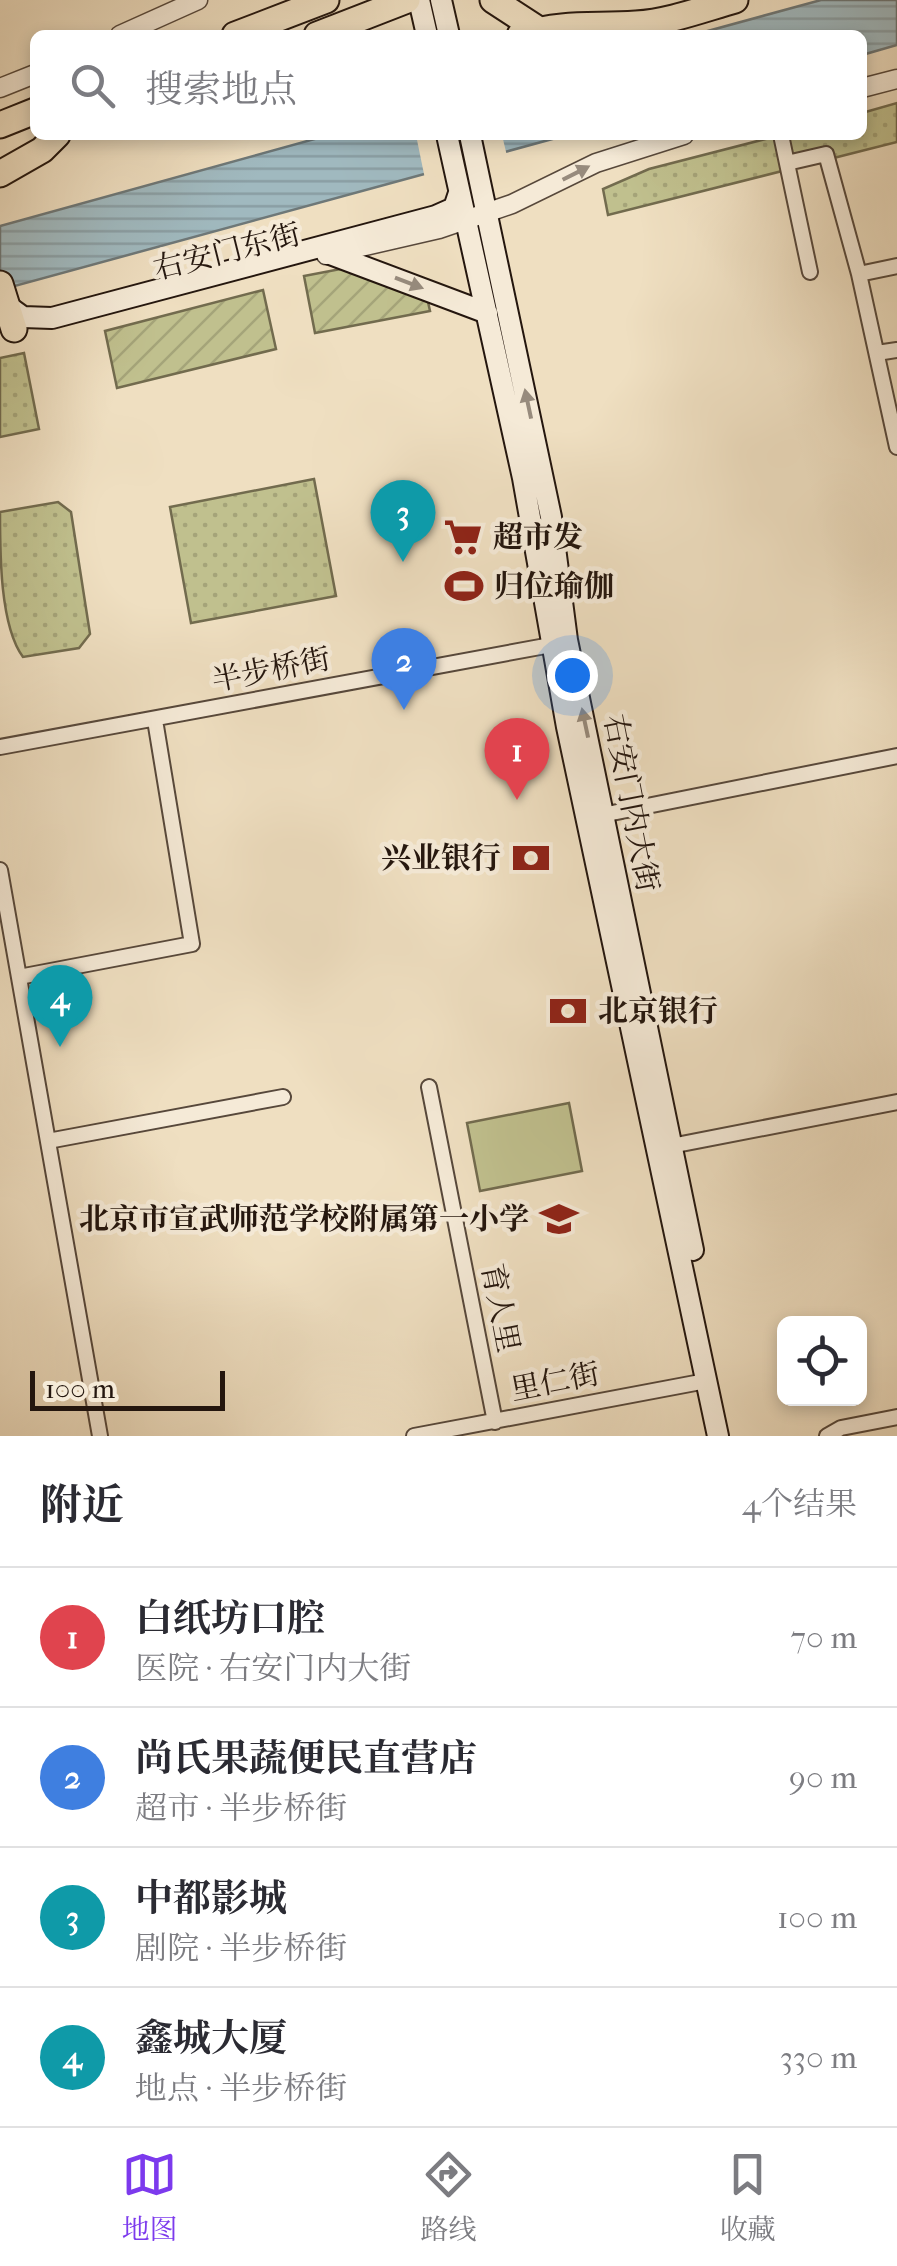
<!DOCTYPE html>
<html lang="zh">
<meta charset="utf-8">
<style>
body{margin:0;font-family:"IM FELL French Canon","Noto Serif SC",serif;background:#f7f7f7;color:#2b2b33}
.controls{position:absolute;right:30px;bottom:30px;display:grid;overflow:hidden;border-radius:15px;box-shadow:0 5px 15px #0003}
.controls button{width:90px;height:90px;display:grid;place-items:center;padding:0;border:0;border-bottom:2px solid #e1e1e2;background:#fff;color:#2b2b33;font:50px sans-serif}
.scale{position:absolute;left:30px;bottom:25px;width:195px;box-sizing:border-box;padding-left:10px;border:5px solid #24160e;border-top:0;font-size:28px;line-height:35px;white-space:nowrap;color:#24160e;-webkit-text-stroke:8px #f5ead7;paint-order:stroke}
.you{position:absolute;left:572px;top:675px;width:35px;height:35px;margin:-25px;border:8px solid #fff;border-radius:50%;background:#1a73e8;box-shadow:0 0 0 15px #1a73e833}
.badge{display:grid;place-items:center;width:65px;height:65px;border-radius:50%;background:#7c3aed;color:#fff;font-size:32px;font-weight:700}
.pin{position:absolute;translate:-50% -82px;filter:drop-shadow(0 2px 5px #0008)}
.pin::after{content:'';position:absolute;top:52px;width:35px;height:30px;background:inherit;clip-path:polygon(0 0,100% 0,50% 100%)}
.list{margin:0;padding:0;list-style:none}
h2{display:flex;justify-content:space-between;align-items:center;height:130px;margin:0;padding:0 40px;font-size:42px}
h2 small{font-size:32px;font-weight:400;color:#7c7c81}
.list li{display:grid;grid-template-columns:65px 1fr auto;gap:30px;align-items:center;box-sizing:border-box;height:140px;padding:0 40px;border-top:2px solid #e1e1e2}
.list b{display:block;font-size:38px;white-space:nowrap}
.list p{margin:0;font-size:32px;white-space:nowrap;color:#7c7c81}
.list em{font-size:32px;font-style:normal;color:#7c7c81}
.icon{flex:none;width:55px;height:55px;fill:none;stroke:currentColor;stroke-width:2;stroke-linecap:round;stroke-linejoin:round}
.map{position:relative;flex:none;width:897px;height:1436px;overflow:hidden}
.search{position:absolute;background:#fff;box-shadow:0 5px 15px #0003;left:30px;right:30px;top:30px;height:110px;display:flex;align-items:center;gap:25px;box-sizing:border-box;padding:0 35px;border-radius:15px;color:#7c7c81;font-size:38px}
.sheet{height:690px;background:#fff}
nav{display:flex;justify-content:space-around;align-items:center;box-sizing:border-box;height:140px;border-top:2px solid #e1e1e2;background:#fff;font-size:28px;color:#7c7c81}
nav a{display:grid;justify-items:center;gap:5px}
nav .on{color:#7c3aed}
.map>svg:first-child{display:block}
</style>
<div class="map">
<svg width="897" height="1436" viewBox="0 0 897 1436">
<defs>
<pattern id="park-dots" width="8" height="8" patternUnits="userSpaceOnUse" patternTransform="scale(2.5)"><rect width="8" height="8" fill="#c0c08e"/><path d="M2 2h.1M6 6h.1" fill="none" stroke="#a5a479" stroke-width="1.8" stroke-linecap="round"/></pattern>
<pattern id="garden-furrows" width="10" height="10" patternUnits="userSpaceOnUse" patternTransform="scale(2.5)"><rect width="10" height="10" fill="#c0c08e"/><path d="M-1 1l2-2M0 10L10 0M9 11l2-2" fill="none" stroke="#a5a479"/></pattern>
<pattern id="water-rules" width="6" height="5" patternUnits="userSpaceOnUse" patternTransform="scale(2.5)"><rect width="6" height="5" fill="#a0b9bf"/><path d="M0 2.5h6" fill="none" stroke="#8a9ea3"/></pattern>
</defs>
<rect width="100%" height="100%" fill="#efdfc1"/>
<filter id="stains"><feTurbulence type="fractalNoise" baseFrequency=".002" numOctaves="4"/><feColorMatrix values="0 0 0 0 .2 0 0 0 0 .09 0 0 0 0 .02 0 0 0 .5 -.17"/></filter>
<radialGradient id="worn" r=".72"><stop offset=".6" stop-color="#630" stop-opacity="0"/><stop offset="1" stop-color="#630" stop-opacity=".3"/></radialGradient>
<path fill="url(#park-dots)" stroke="#726b4e" stroke-width="2.5" d="M897,103V142L608,215L603,189L649,169L781,135H862V113Z
M24,353L39,429L0,437V358Z
M314,479L336,596L191,623L170,507Z
M58,502L71,512L90,634L79,648L23,657C0,626 0,554 0,512Z"/>
<path fill="url(#garden-furrows)" stroke="#726b4e" stroke-width="2.5" d="M356,266L426,293L430,311L315,333L304,276Z
M263,290L276,349L117,388L105,331Z"/>
<path fill="#c0c08e" stroke="#726b4e" stroke-width="2.5" d="M569,1103L582,1171L480,1191L467,1123Z"/>
<path fill="url(#water-rules)" stroke="#6e7878" stroke-width="2.5" d="M821,0H897V45L862,55V35H693Z
M329,135H567L0,290V226Z"/>
<path fill="#efdfc1" d="M416,135H502L507,156L425,179Z"/>
<g fill="none" stroke-linecap="round" stroke-linejoin="round">
<g stroke="#57483b" stroke-width="18">
<path id="minor" d="M781,135L810,272
M787,163L826,154L859,274L897,447
M859,274L897,266
M877,353L897,350
M0,747L551,645
M602,815L897,756
M0,870L100,1436
M19,977L192,944L155,720
M429,1087L495,1422
M48,1141L283,1097
M671,1146L897,1102
M414,1436L706,1381
M827,1436L841,1428L897,1417"/>
</g>
<g stroke="#57483b" stroke-width="21">
<path id="tertiary" d="M120,35L198,0
M0,88L35,74
M862,88L897,79
M326,255L439,229L512,204L596,163L684,135"/>
</g>
<g stroke="#24160e" stroke-width="24">
<path id="secondary" d="M419,0L427,35
M441,0L449,35
M447,135L523,478L567,727L718,1436
M470,135L551,517L567,640L693,1250
M330,254L487,313
M5,304L23,317L52,318L436,216L454,208L459,193"/>
</g>
<g stroke="#24160e" stroke-width="29">
<path id="trunk" d="M493,0L539,30
M235,35L326,0
M317,35L407,0
M520,35C566,22 591,27 636,24C669,22 703,9 735,0
M0,125L35,111
M0,174L42,150L57,135
M0,284L14,329"/>
</g>
<use href="#minor" stroke="#f5ead7" stroke-width="14"/>
<use href="#tertiary" stroke="#f5ead7" stroke-width="18"/>
<use href="#secondary" stroke="#f5ead7" stroke-width="20"/>
<use href="#trunk" stroke="#efdfc1" stroke-width="25"/>
</g>
<defs><path id="oneway-solid" d="M-6-.8H1V-3.2L6.5 0L1 3.2V.8H-6Z" transform="scale(2.5)"/></defs>
<g fill="#978b7d">
<use href="#oneway-solid" transform="translate(576 173) rotate(-27)"/>
<use href="#oneway-solid" transform="translate(409 283) rotate(21)"/>
<use href="#oneway-solid" transform="translate(528 404) rotate(-102)"/>
<use href="#oneway-solid" transform="translate(585 723) rotate(-102)"/>
</g>
<defs>
<g id="supermarket-bare" transform="scale(3)"><path d="M-6-5.5h2.5l.6 2H6L4.5 2H-2.5L-4.4-4H-6ZM-1.5 3.2a1.3 1.3 0 1 0 .1 0ZM3 3.2a1.3 1.3 0 1 0 .1 0Z" fill="#8f2418" stroke="#f5ead7" stroke-width="2.5" paint-order="stroke"/></g>
<g id="stadium-bare" transform="scale(3)"><path d="M0-5a6.5 5 0 1 0 0 10a6.5 5 0 1 0 0-10ZM-3.5-1.8h7v3.6h-7Z" fill="#8f2418" stroke="#f5ead7" stroke-width="2.5" paint-order="stroke"/></g>
<g id="bank-bare" transform="scale(3)"><path d="M-6-4H6V4H-6ZM0-2.3a2.3 2.3 0 1 0 0 4.6a2.3 2.3 0 1 0 0-4.6Z" fill="#8f2418" stroke="#f5ead7" stroke-width="2.5" paint-order="stroke"/></g>
<g id="school-bare" transform="scale(3)"><path d="M0-5L7-2L0 1L-7-2ZM-4 1L0 2.5L4 1V4Q0 6-4 4Z" fill="#8f2418" stroke="#f5ead7" stroke-width="2.5" paint-order="stroke"/></g>
</defs>
<g fill-rule="evenodd">
<use href="#supermarket-bare" x="463" y="537"/>
<use href="#stadium-bare" x="464" y="586"/>
<use href="#bank-bare" x="531" y="858"/>
<use href="#bank-bare" x="568" y="1011"/>
<use href="#school-bare" x="559" y="1219"/>
</g>
<g text-anchor="middle" dominant-baseline="central" stroke-width="9" stroke-linejoin="round" paint-order="stroke">
<g font-size="30" fill="#24160e" stroke="#f5ead7">
<text transform="translate(227 252) rotate(-14)">右安门东街</text>
<text transform="translate(271 670) rotate(-11)">半步桥街</text>
<text transform="translate(631 803) rotate(79)">右安门内大街</text>
<text transform="translate(500 1308) rotate(79)">育人里</text>
<text transform="translate(555 1382) rotate(-11)">里仁街</text>
</g>
<g font-size="30" font-weight="bold" fill="#24160e" stroke="#f5ead7" text-anchor="start">
<text x="493" y="537">超市发</text>
<text x="494" y="586">归位瑜伽</text>
<text x="501" y="858" text-anchor="end">兴业银行</text>
<text x="598" y="1011">北京银行</text>
<text x="529" y="1219" text-anchor="end">北京市宣武师范学校附属第一小学</text>
</g>
</g>
<rect width="100%" height="100%" filter="url(#stains)"/>
<rect width="100%" height="100%" fill="url(#worn)"/>
</svg>
<div class="controls">
<button><svg class="icon" aria-label="locate" viewBox="0 0 24 24"><circle cx="12" cy="12" r="6"/><path d="M12 2v4M12 18v4M2 12h4M18 12h4"/></svg></button>
</div>
<div class="scale">100 m</div>
<div class="you"></div>
<div class="pin badge" style="left:517px;top:800px;background:#e0444e">1</div>
<div class="pin badge" style="left:404px;top:710px;background:#3f7fe0">2</div>
<div class="pin badge" style="left:403px;top:562px;background:#0f9aa8">3</div>
<div class="pin badge" style="left:60px;top:1047px;background:#0f9aa8">4</div>
<div class="search"><svg class="icon" aria-label="search" viewBox="0 0 24 24"><circle cx="10" cy="10" r="6"/><path d="M15 15l6 6"/></svg>搜索地点</div>
</div>
<section class="sheet">
<h2>附近<small>4个结果</small></h2>
<ul class="list">
<li><span class="badge" style="background:#e0444e">1</span><div><b>白纸坊口腔</b><p>医院 · 右安门内大街</p></div><em>70 m</em></li>
<li><span class="badge" style="background:#3f7fe0">2</span><div><b>尚氏果蔬便民直营店</b><p>超市 · 半步桥街</p></div><em>90 m</em></li>
<li><span class="badge" style="background:#0f9aa8">3</span><div><b>中都影城</b><p>剧院 · 半步桥街</p></div><em>100 m</em></li>
<li><span class="badge" style="background:#0f9aa8">4</span><div><b>鑫城大厦</b><p>地点 · 半步桥街</p></div><em>330 m</em></li>
</ul>
</section>
<nav>
<a class="on"><svg class="icon" aria-label="map" viewBox="0 0 24 24"><path d="M3 6l6-2 6 2 6-2v14l-6 2-6-2-6 2zM9 4v14M15 6v14"/></svg>地图</a>
<a><svg class="icon" aria-label="directions" viewBox="0 0 24 24"><path d="M12 3l9 9-9 9-9-9zM9 14v-3h6M13 9l2 2-2 2"/></svg>路线</a>
<a><svg class="icon" aria-label="saved" viewBox="0 0 24 24"><path d="M7 4h10v16l-5-4-5 4z"/></svg>收藏</a>
</nav>
